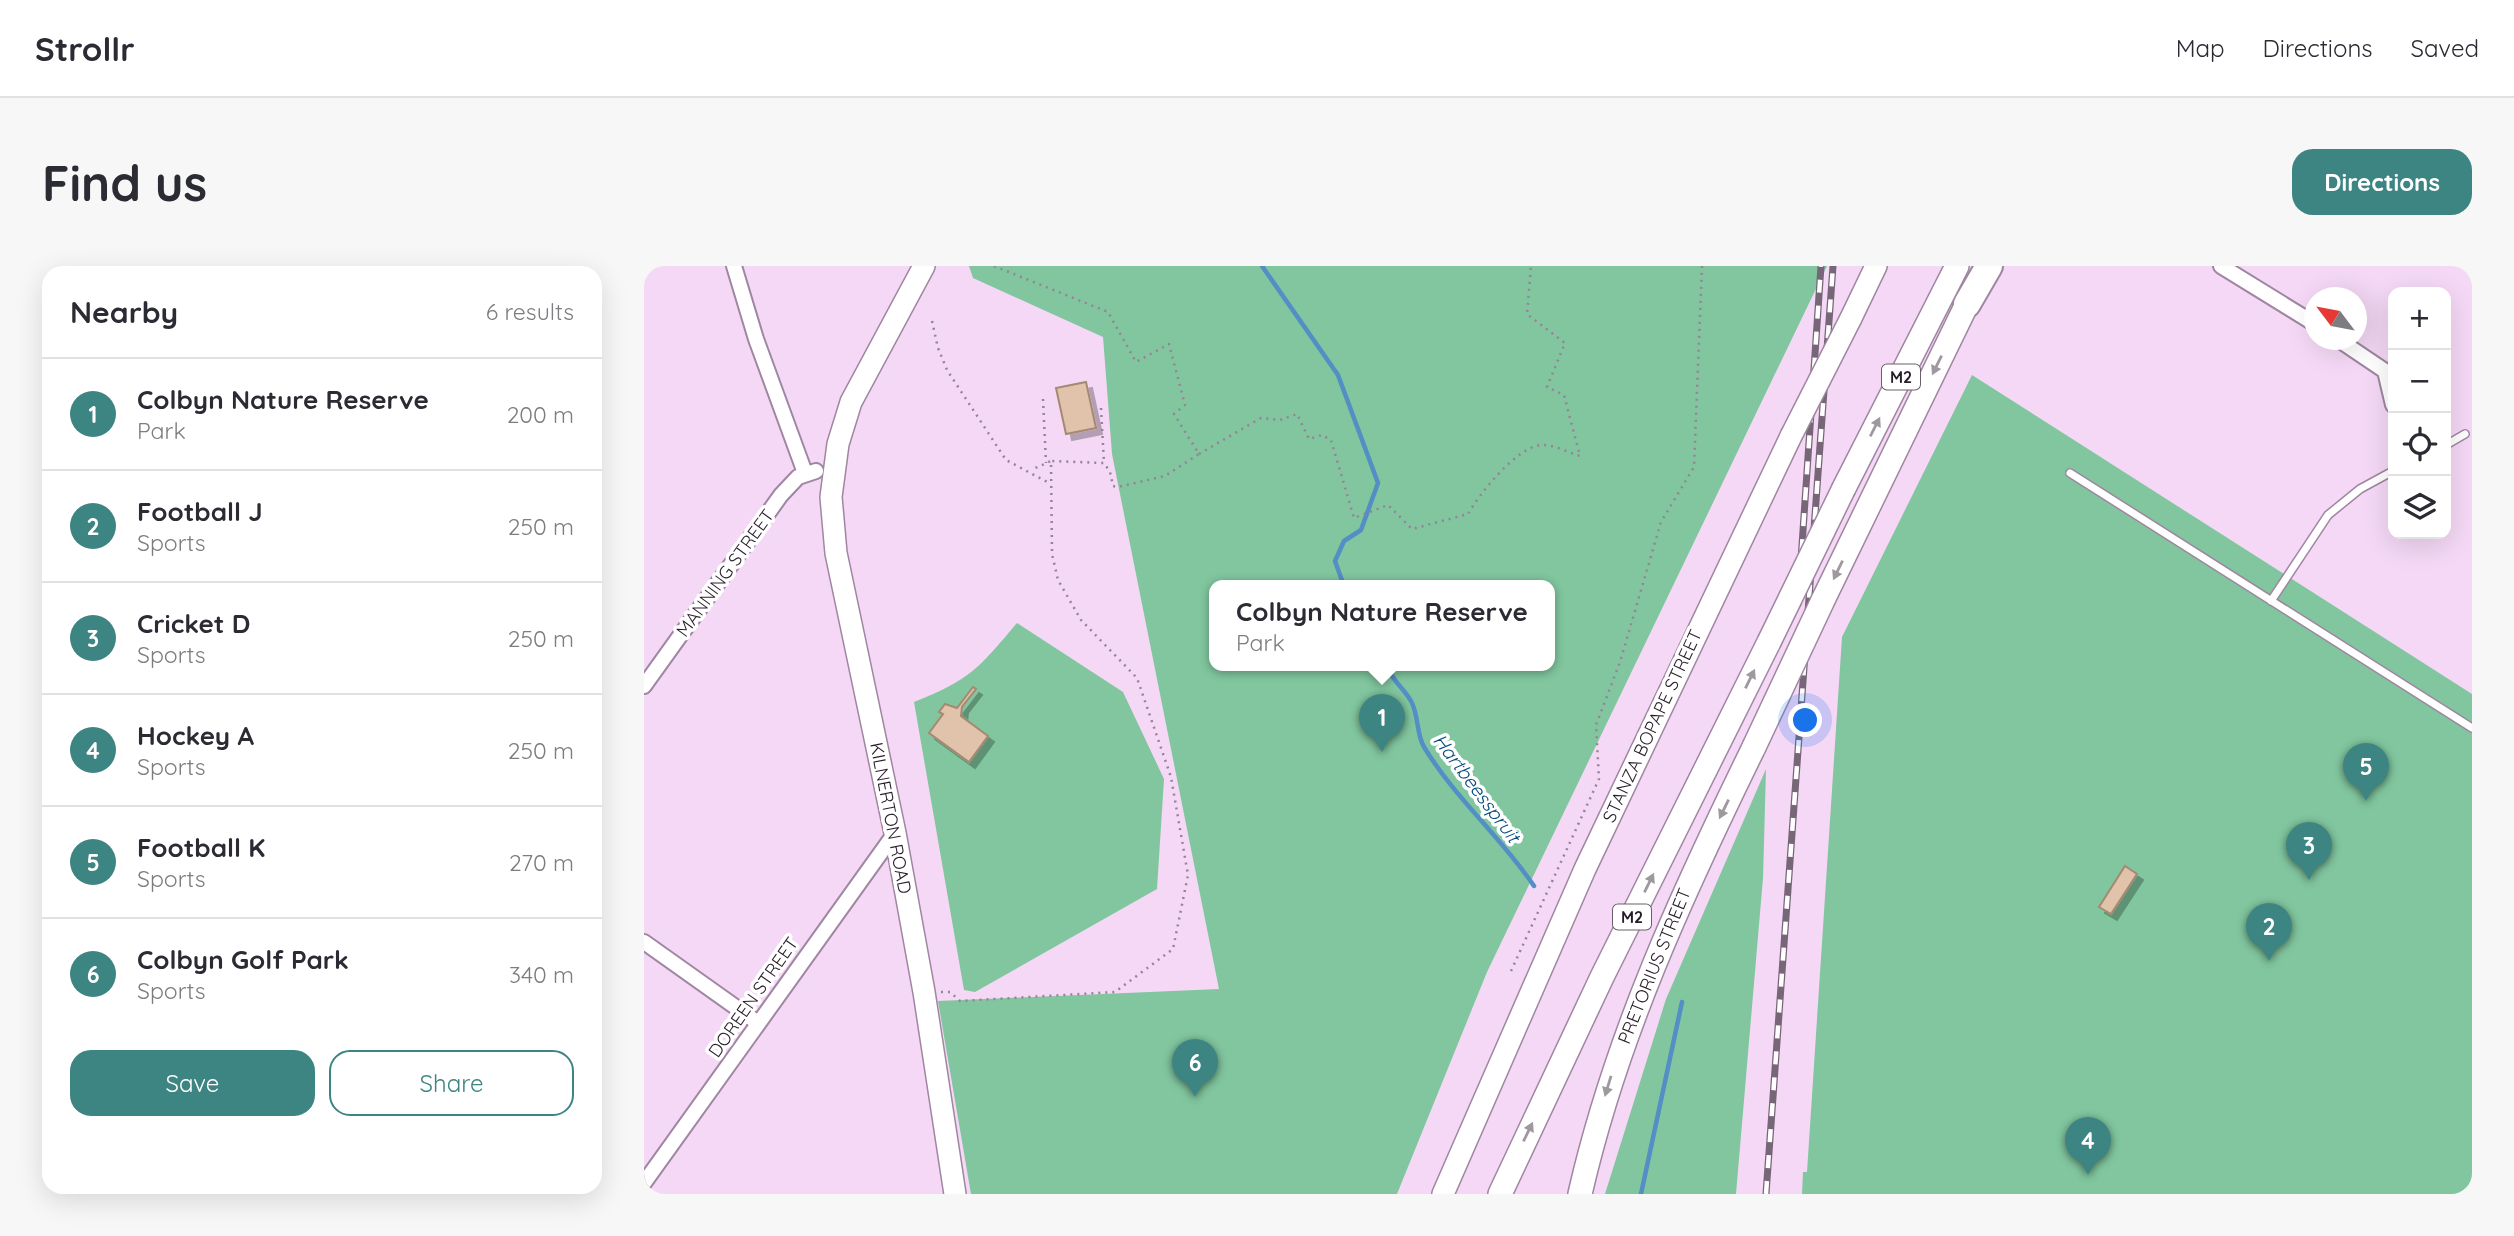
<!DOCTYPE html>
<meta charset="utf-8">
<style>
body{margin:0;font-family:Quicksand,sans-serif;background:#f7f7f7;color:#2b2b33}
.controls{position:absolute;right:21px;top:21px;display:grid;overflow:hidden;border-radius:14px;box-shadow:0 7px 28px #0002}
.controls button{width:63px;height:63px;display:grid;place-items:center;padding:0;border:0;border-bottom:2px solid #e1e1e2;background:#fff;color:#2b2b33;font:35px sans-serif}
.compass{position:absolute;left:1660px;top:21px;width:63px;height:63px;border-radius:50%;background:#fff;box-shadow:0 7px 28px #0002;rotate:302deg}
.you{position:absolute;left:1162px;top:455px;width:24px;height:24px;margin:-18px;border:5px solid #fff;border-radius:50%;background:#1a73e8;box-shadow:0 0 0 10px #1a73e833}
.badge{display:grid;place-items:center;width:46px;height:46px;border-radius:50%;background:#3d8583;color:#fff;font-size:23px;font-weight:700}
.pin{position:absolute;translate:-50% -58px;filter:drop-shadow(0 2px 4px #0008)}
.pin::after{content:'';position:absolute;top:37px;width:24px;height:21px;background:inherit;clip-path:polygon(0 0,100% 0,50% 100%)}
.popup{position:absolute;left:565px;top:314px;width:346px;height:91px;box-sizing:border-box;display:grid;place-content:center;border-radius:14px;background:#fff;filter:drop-shadow(0 2px 5px #0005);font-size:23px;white-space:nowrap;color:#7c7c81}
.popup b{font-size:26px;color:#2b2b33}
.popup::after{content:'';position:absolute;left:50%;top:100%;margin-left:-14px;border:14px solid transparent;border-top-color:#fff}
.list{margin:0;padding:0;list-style:none}
h2{display:flex;justify-content:space-between;align-items:center;height:91px;margin:0;padding:0 28px;font-size:30px}
h2 small{font-size:23px;font-weight:400;color:#7c7c81}
.list li{display:grid;grid-template-columns:46px 1fr auto;gap:21px;align-items:center;box-sizing:border-box;height:112px;padding:0 28px;border-top:2px solid #e1e1e2}
.list b{display:block;font-size:26px;white-space:nowrap}
.list p{margin:0;font-size:23px;white-space:nowrap;color:#7c7c81}
.list em{font-size:23px;font-style:normal;color:#7c7c81}
.actions{display:flex;gap:14px;padding:21px 28px}
.actions a{flex:1;padding:16px 0;border:2px solid #3d8583;border-radius:21px;text-align:center;font-size:24px;color:#3d8583}
.actions .main{background:#3d8583;color:#fff}
.icon{flex:none;width:38px;height:38px;fill:none;stroke:currentColor;stroke-width:2;stroke-linecap:round;stroke-linejoin:round}
.map{position:relative;flex:none;width:1828px;height:928px;overflow:hidden;border-radius:21px}
header{display:flex;align-items:center;gap:42px;box-sizing:border-box;height:98px;padding:0 35px;background:#fff;border-bottom:2px solid #e1e1e2}
header strong{font-size:33px}
nav{display:flex;gap:38px;margin-inline-start:auto;font-size:24px}
.intro{display:flex;align-items:center;justify-content:space-between;box-sizing:border-box;height:168px;padding:0 42px}
h1{margin:0;font-size:49px}
.button{padding:18px 32px;border-radius:21px;background:#3d8583;color:#fff;font-size:24px;font-weight:700}
main{display:flex;gap:42px;padding:0 42px}
aside{flex:1;background:#fff;border-radius:21px;box-shadow:0 7px 28px #0002}
.map>svg:first-child{display:block}
</style>
<header>
<strong>Strollr</strong>
<nav><a>Map</a><a>Directions</a><a>Saved</a></nav>
</header>
<div class="intro"><h1>Find us</h1><a class="button">Directions</a></div>
<main>
<aside>
<h2>Nearby<small>6 results</small></h2>
<ul class="list">
<li><span class="badge">1</span><div><b>Colbyn Nature Reserve</b><p>Park</p></div><em>200 m</em></li>
<li><span class="badge">2</span><div><b>Football J</b><p>Sports</p></div><em>250 m</em></li>
<li><span class="badge">3</span><div><b>Cricket D</b><p>Sports</p></div><em>250 m</em></li>
<li><span class="badge">4</span><div><b>Hockey A</b><p>Sports</p></div><em>250 m</em></li>
<li><span class="badge">5</span><div><b>Football K</b><p>Sports</p></div><em>270 m</em></li>
<li><span class="badge">6</span><div><b>Colbyn Golf Park</b><p>Sports</p></div><em>340 m</em></li>
</ul>
<div class="actions"><a class="main">Save</a><a>Share</a></div>
</aside>
<div class="map">
<svg width="1828" height="928" viewBox="0 0 1828 928">
<defs>
<filter id="shadow"><feDropShadow dx="6" dy="6" stdDeviation="0" flood-color="#0004"/></filter>
</defs>
<rect width="100%" height="100%" fill="#f4d8f5"/>
<path fill="#81c69f" fill-rule="evenodd" d="M325,0H1183L843,706L753,928H327L294,735L575,723L468,188L459,71L329,12ZM570,320H906V400H570Z
M1328,109L1828,428V928H1158L1159,906H1163L1198,371Z
M373,357L479,426L520,513L513,623L331,726L320,724L270,436C326,414 335,402 373,357Z
M1122,503L1119,612L1092,928H961L1022,733Z"/>
<g fill="none" stroke-linecap="round" stroke-linejoin="round">
<path stroke="#538ec5" stroke-width="4.5" d="M618,0L694,109L734,217L717,264L700,275L691,295L700,320
M743,400C748,415 760,422 767,435C775,449 772,468 780,481C811,532 857,571 890,620
M997,928L1038,736"/>
</g>
<path fill="#e1c2aa" stroke="#a68972" stroke-width="2" filter="url(#shadow)" d="M442,116L452,162L422,168L412,122Z
M329,421L332,423L318,441L317,450L344,470L325,496L285,467L299,448L295,446L301,438L313,442Z
M1481,600L1493,608L1467,648L1455,641Z"/>
<g fill="none" stroke-linecap="round" stroke-linejoin="round">
<g stroke="#9f86a1" stroke-width="10">
<path id="lane" d="M1802,179L1821,168
M1426,207L1828,462
M1627,335L1684,249L1716,223L1749,205"/>
</g>
<g stroke="#9f86a1" stroke-width="18">
<path id="street" d="M90,0L112,73L161,207
M1577,0L1671,58
M1695,74L1741,105L1749,139
M0,420L137,229L154,211L172,205
M0,676L114,757
M0,917L251,567"/>
</g>
<g stroke="#9f86a1" stroke-width="24">
<path id="secondary" d="M280,0L207,136L194,178L187,231L192,287L251,567L280,726L311,928
M1207,52L1232,0
M799,928L941,603L1147,170"/>
</g>
<g stroke="#9f86a1" stroke-width="26">
<path id="primary" d="M1200,222L1313,0
M1180,332L1323,38
M856,928L958,711L1125,376
M936,928C972,770 1039,626 1110,481"/>
</g>
<g stroke="#9f86a1" stroke-width="30">
<path id="highway" d="M1323,38L1345,0"/>
</g>
<path stroke="#968397" stroke-width="2.5" stroke-dasharray="2 5" stroke-linecap="butt" d="M350,0L464,46L492,96L525,78L541,139L530,148L555,188L521,210L474,221L469,220L466,206L460,197L407,195
M288,55L294,82L303,104L362,194L407,218
M399,133L402,197
M457,142L460,197
M555,188L617,152L636,154L653,148L665,173L678,169L687,174L710,252L744,239L768,263L824,248C835,228 875,178 899,179C911,179 925,187 936,190L920,129L903,121L921,77L883,48L887,0
M867,705L955,513L952,459L976,396L1017,256L1050,201L1058,0
M297,726H306L316,735L471,726L529,683L544,609L527,511L493,412L437,354L414,314L408,288L407,195L387,204"/>
<use href="#lane" stroke="#fff" stroke-width="7"/>
<use href="#street" stroke="#fff" stroke-width="14"/>
<use href="#secondary" stroke="#fff" stroke-width="21"/>
<use href="#primary" stroke="#fff" stroke-width="23"/>
<use href="#highway" stroke="#fff" stroke-width="26"/>
<g stroke="#767" stroke-width="7">
<path id="rail" d="M1154,338L1177,0
M1122,928L1189,0"/>
</g>
<use href="#rail" stroke="#fff" stroke-width="4.5" stroke-dasharray="13" stroke-linecap="butt"/>
<g stroke="#9f86a1" stroke-width="24" stroke-linecap="butt">
<path id="secondary-bridge" d="M1147,170L1207,52"/>
</g>
<g stroke="#9f86a1" stroke-width="26" stroke-linecap="butt">
<path id="primary-bridge" d="M1125,376L1200,222
M1110,481L1180,332"/>
</g>
<use href="#secondary-bridge" stroke="#fff" stroke-width="21"/>
<use href="#primary-bridge" stroke="#fff" stroke-width="23"/>
</g>
<defs><path id="oneway-solid" d="M-6-.8H1V-3.2L6.5 0L1 3.2V.8H-6Z" transform="scale(1.75)"/></defs>
<g fill="#9e999e">
<use href="#oneway-solid" transform="translate(1293 99) rotate(116)"/>
<use href="#oneway-solid" transform="translate(1231 161) rotate(-63)"/>
<use href="#oneway-solid" transform="translate(1194 304) rotate(116)"/>
<use href="#oneway-solid" transform="translate(1106 413) rotate(-64)"/>
<use href="#oneway-solid" transform="translate(1080 543) rotate(116)"/>
<use href="#oneway-solid" transform="translate(1005 617) rotate(-64)"/>
<use href="#oneway-solid" transform="translate(964 820) rotate(107)"/>
<use href="#oneway-solid" transform="translate(884 866) rotate(-64)"/>
</g>
<g text-anchor="middle" dominant-baseline="central" stroke-width="7" stroke-linejoin="round" paint-order="stroke">
<g fill="#fff" stroke="#686168" stroke-width="2">
<rect x="1238" y="98.5" width="38" height="25" rx="5"/>
<rect x="969" y="638.5" width="38" height="25" rx="5"/>
</g>
<g font-size="16" font-weight="bold" fill="#271d27">
<text x="1257" y="111">M2</text>
<text x="988" y="651">M2</text>
</g>
<g font-size="18" fill="#271d27" stroke="#fff">
<text transform="translate(81 307) rotate(-54)">MANNING STREET</text>
<text transform="translate(1008 460) rotate(-65)">STANZA BOPAPE STREET</text>
<text transform="translate(247 552) rotate(79)">KILNERTON ROAD</text>
<text transform="translate(1010 700) rotate(-68)">PRETORIUS STREET</text>
<text transform="translate(109 731) rotate(-55)">DOREEN STREET</text>
</g>
<g font-size="19" font-style="italic" fill="#044b7f" stroke="#fff">
<text transform="translate(833 522) rotate(53)">Hartbeesspruit</text>
</g>
</g>
</svg>
<div class="controls">
<button>+</button>
<button>−</button>
<button><svg class="icon" aria-label="locate" viewBox="0 0 24 24"><circle cx="12" cy="12" r="6"/><path d="M12 2v4M12 18v4M2 12h4M18 12h4"/></svg></button>
<button><svg class="icon" aria-label="layers" viewBox="0 0 24 24"><path d="M12 4l9 5-9 5-9-5zM3 14l9 5 9-5"/></svg></button>
</div>
<svg class="compass" viewBox="-18 -18 36 36"><path d="M0-13l5 13h-10z" fill="#e53935"/><path d="M0 13l5-13h-10z" fill="#7c7c81"/></svg>
<div class="you"></div>
<div class="pin badge" style="left:738px;top:486px">1</div>
<div class="popup"><b>Colbyn Nature Reserve</b>Park</div>
<div class="pin badge" style="left:1625px;top:695px">2</div>
<div class="pin badge" style="left:1665px;top:614px">3</div>
<div class="pin badge" style="left:1444px;top:909px">4</div>
<div class="pin badge" style="left:1722px;top:535px">5</div>
<div class="pin badge" style="left:551px;top:831px">6</div>
</div>
</main>
